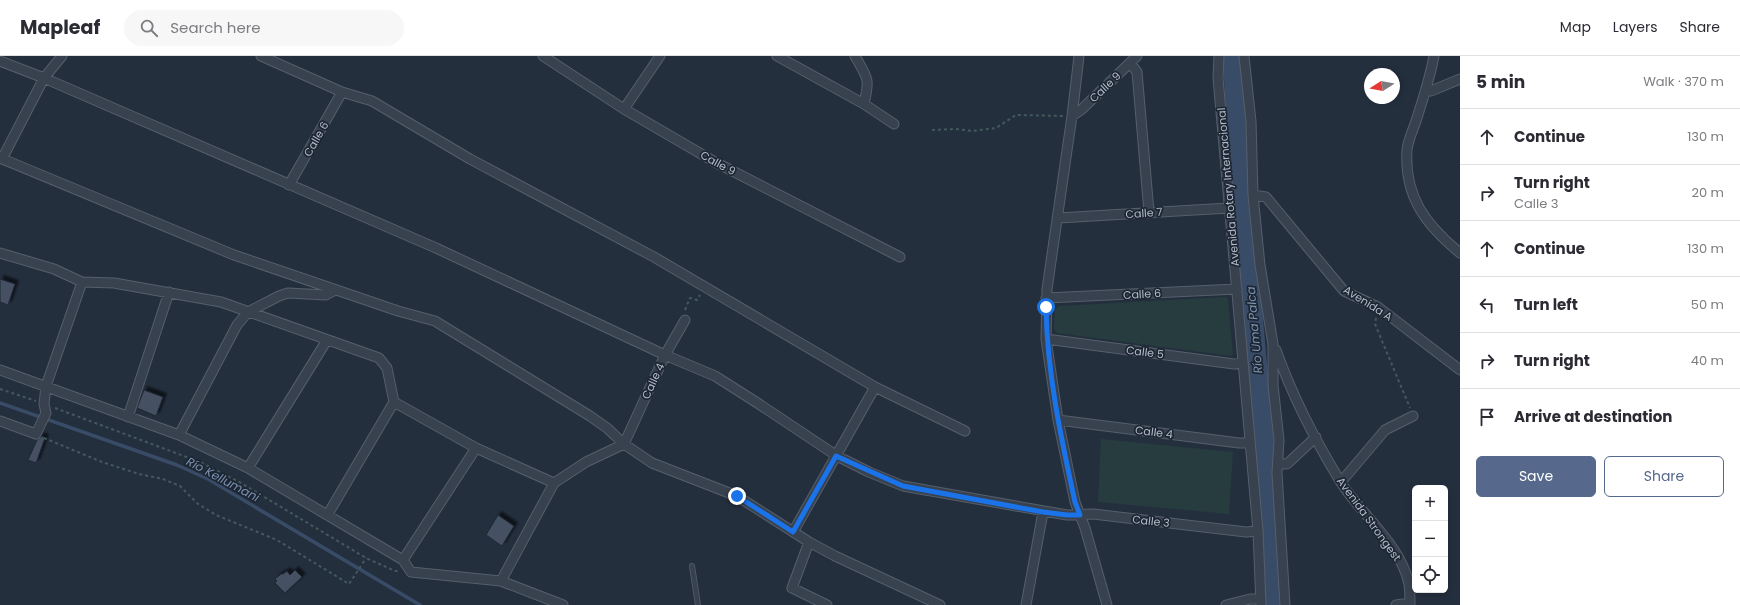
<!DOCTYPE html>
<meta charset="utf-8">
<style>
body{margin:0;font-family:Poppins,sans-serif;background:#f7f7f7;color:#2b2b33}
.controls{position:absolute;right:12px;bottom:12px;display:grid;overflow:hidden;border-radius:6px;box-shadow:0 2px 6px #0003}
.controls button{width:36px;height:36px;display:grid;place-items:center;padding:0;border:0;border-bottom:1px solid #e1e1e2;background:#fff;color:#2b2b33;font:20px sans-serif}
.compass{position:absolute;left:1364px;top:12px;width:36px;height:36px;border-radius:50%;background:#fff;box-shadow:0 2px 6px #0003;rotate:259deg}
.stop{position:absolute;width:12px;height:12px;margin:-9px;border:3px solid #1a73e8;border-radius:50%;background:#fff}
.stop.end{background:#1a73e8;border-color:#fff;box-shadow:0 1px 4px #0008}
.list{margin:0;padding:0;list-style:none}
h2{display:flex;justify-content:space-between;align-items:center;height:52px;margin:0;padding:0 16px;font-size:17px}
h2 small{font-size:13px;font-weight:400;color:#7c7c81}
.list li{display:grid;grid-template-columns:26px 1fr auto;gap:12px;align-items:center;box-sizing:border-box;height:56px;padding:0 16px;border-top:1px solid #e1e1e2}
.list b{display:block;font-size:15px;white-space:nowrap}
.list p{margin:0;font-size:13px;white-space:nowrap;color:#7c7c81}
.list em{font-size:13px;font-style:normal;color:#7c7c81}
.actions{display:flex;gap:8px;padding:12px 16px}
.actions a{flex:1;padding:9px 0;border:1px solid #56698c;border-radius:6px;text-align:center;font-size:14px;color:#56698c}
.actions .main{background:#56698c;color:#fff}
.icon{flex:none;width:22px;height:22px;fill:none;stroke:currentColor;stroke-width:2;stroke-linecap:round;stroke-linejoin:round}
.map{position:relative;flex:none;width:1460px;height:549px;overflow:hidden}
header{display:flex;align-items:center;gap:24px;box-sizing:border-box;height:56px;padding:0 20px;background:#fff;border-bottom:1px solid #e1e1e2}
header strong{font-size:19px}
nav{display:flex;gap:22px;margin-inline-start:auto;font-size:14px}
.search{width:280px;height:36px;background:#f7f7f7;display:flex;align-items:center;gap:10px;box-sizing:border-box;padding:0 14px;border-radius:22px;color:#7c7c81;font-size:15px}
main{display:flex}
aside{flex:1;background:#fff}
.map>svg:first-child{display:block}
</style>
<header>
<strong>Mapleaf</strong>
<div class="search"><svg class="icon" aria-label="search" viewBox="0 0 24 24"><circle cx="10" cy="10" r="6"/><path d="M15 15l6 6"/></svg>Search here</div>
<nav><a>Map</a><a>Layers</a><a>Share</a></nav>
</header>
<main>
<div class="map">
<svg width="1460" height="549" viewBox="0 0 1460 549">
<defs>
<filter id="shadow"><feDropShadow dx="3.5" dy="-3.5" stdDeviation="1" flood-color="#0009"/></filter>
</defs>
<rect width="100%" height="100%" fill="#242f3e"/>
<path fill="#263c3f" d="M1226,241L1228,243L1233,298L1231,300L1057,277L1054,273L1055,254L1059,250Z
M1101,383L1233,396L1229,458L1098,446Z"/>
<g fill="none" stroke-linecap="round" stroke-linejoin="round">
<path stroke="#394c67" stroke-width="3.5" d="M0,347L177,409L208,423L420,549"/>
<path stroke="#394c67" stroke-width="20" d="M1233,0L1237,81L1272,480L1274,549"/>
</g>
<path fill="#455162" stroke="#1f2835" filter="url(#shadow)" d="M0,223L15,228L8,249L0,246Z
M144,334L163,341L156,360L137,352Z
M42,380L45,382L36,407L28,404L37,384Z
M498,459L514,470L502,490L486,479Z
M295,514L302,521L285,537L275,527L277,525L275,523L281,518H283L287,515L290,519Z"/>
<g fill="none" stroke-linecap="round" stroke-linejoin="round">
<g stroke="#565f6c" stroke-width="6">
<path id="lane" d="M692,510L698,549"/>
</g>
<g stroke="#565f6c" stroke-width="11">
<path id="street" d="M261,0L342,36L372,45L470,103L654,201L875,331L965,375
M543,0L624,53L715,106L900,201
M777,0L864,48L894,68
M855,0C868,23 870,22 864,48
M1079,0L1072,60L1047,233L1046,283L1058,364L1075,446L1085,472L1107,549
M1219,0L1218,22L1258,475L1261,549
M1244,0L1251,65L1253,139L1260,209L1273,288V329L1279,384L1277,417L1285,549
M1434,0C1430,22 1423,43 1416,65C1413,74 1408,84 1407,94C1404,141 1426,169 1460,197
M0,5L44,22L436,192L665,299L715,320L759,348L837,400L869,416L903,430L1067,459L1093,458L1246,476L1258,475
M1130,7L1137,16L1149,156
M1426,35H1431L1460,23
M624,53L660,0
M1072,60L1081,54L1137,0
M0,102L234,199L398,255L435,265L590,360L607,372L624,388L652,407L737,440L809,486L835,500L940,549
M2,103L44,22L62,0
M289,129L342,36
M1253,139L1266,141L1344,235L1378,251L1460,314
M1058,162L1229,152
M0,197L54,213L82,226L114,227L221,246L379,302L387,312L394,346L476,392L554,427
M1046,242L1237,233
M1046,283L1234,308L1243,307
M1276,294C1292,339 1315,384 1340,425C1361,459 1400,487 1409,528C1410,535 1410,542 1410,549
M0,314L179,379L248,412L403,504L411,516L501,525L563,549
M128,361L169,236
M1058,364L1239,387H1250
M0,365L36,378L46,357L44,348L46,330L82,226
M179,379L237,269L248,256L279,240L288,237L326,239L335,234
M1278,408H1287L1316,381
M248,412L327,284
M1341,426L1385,374L1413,360
M328,458L394,346
M793,476L875,331
M809,486L792,532L827,549
M403,504L476,392
M501,525L554,427L586,406L624,388L665,299L685,264
M1026,549L1043,456
M1226,549L1250,543H1261
M1396,549L1410,547"/>
</g>
<path stroke="#44595c" stroke-width="2" stroke-dasharray="3 3" stroke-linecap="butt" d="M932,74L956,73L972,75L996,72L1016,59L1063,60
M685,254L690,242L697,244L700,239
M1376,262L1375,268L1410,352
M0,333L36,345
M55,352L200,406L241,427L366,502L395,515H400
M44,382L102,406L139,418L163,423L180,430L198,448L216,459L277,484L349,528L366,502"/>
<use href="#lane" stroke="#38414e" stroke-width="4.5"/>
<use href="#street" stroke="#38414e" stroke-width="9"/>
</g>
<g fill="none" stroke-linecap="round" stroke-linejoin="round">
<path stroke="#1a73e8" stroke-width="5" d="M737,440L793,476L836,400L903,430L1043,456L1067,459H1080L1075,446C1061,382 1047,317 1046,251"/>
</g>
<g text-anchor="middle" dominant-baseline="central" stroke-width="3.5" stroke-linejoin="round" paint-order="stroke">
<g font-size="11" fill="#b4bcc9" stroke="#1d2633">
<text transform="translate(1105 31) rotate(-44)">Calle 9</text>
<text transform="translate(316 83) rotate(-60)">Calle 6</text>
<text transform="translate(718 107) rotate(29)">Calle 9</text>
<text transform="translate(1228 131) rotate(-95)">Avenida Rotary Internacional</text>
<text transform="translate(1144 157) rotate(-4)">Calle 7</text>
<text transform="translate(1142 238) rotate(-3)">Calle 6</text>
<text transform="translate(1368 247) rotate(32)">Avenida A</text>
<text transform="translate(1145 296) rotate(7)">Calle 5</text>
<text transform="translate(653 325) rotate(-65)">Calle 4</text>
<text transform="translate(1154 376) rotate(7)">Calle 4</text>
<text transform="translate(1369 463) rotate(54)">Avenida Strongest</text>
<text transform="translate(1151 465) rotate(6)">Calle 3</text>
</g>
<g font-size="12" font-style="italic" fill="#7c92b1" stroke="#1d2633">
<text transform="translate(1254 274) rotate(-95)">Río Uma Palca</text>
<text transform="translate(223 423) rotate(28)">Río Kellumani</text>
</g>
</g>
</svg>
<div class="controls">
<button>+</button>
<button>−</button>
<button><svg class="icon" aria-label="locate" viewBox="0 0 24 24"><circle cx="12" cy="12" r="6"/><path d="M12 2v4M12 18v4M2 12h4M18 12h4"/></svg></button>
</div>
<svg class="compass" viewBox="-18 -18 36 36"><path d="M0-13l5 13h-10z" fill="#e53935"/><path d="M0 13l5-13h-10z" fill="#7c7c81"/></svg>
<div class="stop" style="left:1046px;top:251px"></div>
<div class="stop end" style="left:737px;top:440px"></div>
</div>
<aside>
<h2>5 min<small>Walk · 370 m</small></h2>
<ul class="list">
<li><svg class="icon" aria-label="ahead" viewBox="0 0 24 24"><path d="M12 20V5M6 11l6-6 6 6"/></svg><div><b>Continue</b></div><em>130 m</em></li>
<li><svg class="icon" aria-label="right" viewBox="0 0 24 24"><path d="M7 20v-9h11M14 6l5 5-5 5"/></svg><div><b>Turn right</b><p>Calle 3</p></div><em>20 m</em></li>
<li><svg class="icon" aria-label="ahead" viewBox="0 0 24 24"><path d="M12 20V5M6 11l6-6 6 6"/></svg><div><b>Continue</b></div><em>130 m</em></li>
<li><svg class="icon" aria-label="left" viewBox="0 0 24 24"><path d="M17 20v-9H6M10 6l-5 5 5 5"/></svg><div><b>Turn left</b></div><em>50 m</em></li>
<li><svg class="icon" aria-label="right" viewBox="0 0 24 24"><path d="M7 20v-9h11M14 6l5 5-5 5"/></svg><div><b>Turn right</b></div><em>40 m</em></li>
<li><svg class="icon" aria-label="arrive" viewBox="0 0 24 24"><path d="M6 21V4h12l-3 4 3 4H6"/></svg><div><b>Arrive at destination</b></div></li>
</ul>
<div class="actions"><a class="main">Save</a><a>Share</a></div>
</aside>
</main>
